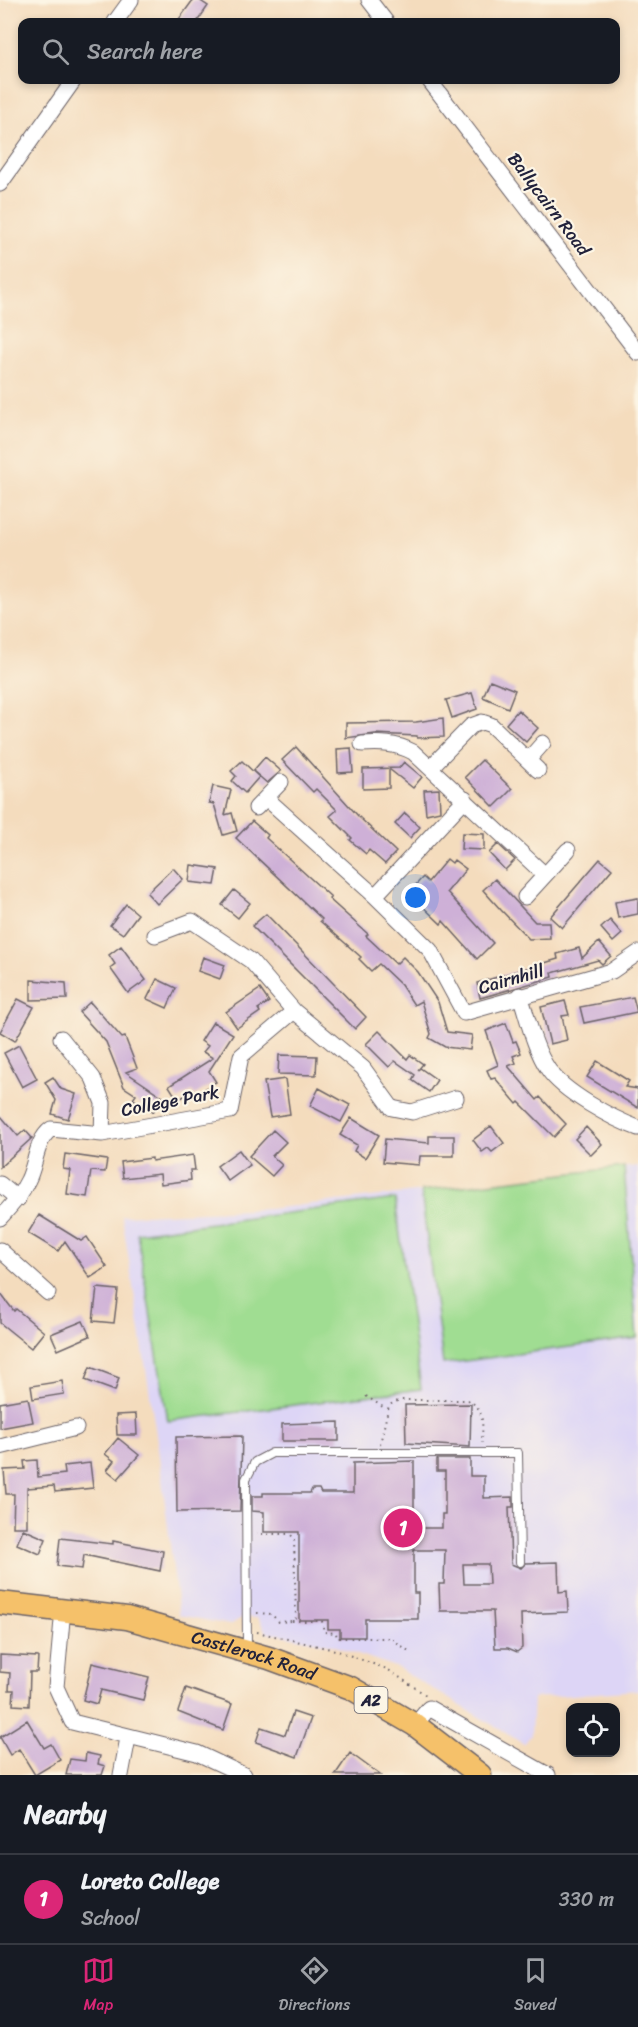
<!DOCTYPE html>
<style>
body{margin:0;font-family:Sriracha,sans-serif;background:#242831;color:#f1f3f6}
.controls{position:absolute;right:18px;bottom:18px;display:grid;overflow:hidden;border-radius:12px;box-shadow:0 3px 9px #0003}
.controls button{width:54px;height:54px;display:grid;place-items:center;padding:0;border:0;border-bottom:2px solid #363941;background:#171b24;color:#f1f3f6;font:30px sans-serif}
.you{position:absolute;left:416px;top:898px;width:21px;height:21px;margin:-15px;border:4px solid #fff;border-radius:50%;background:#1a73e8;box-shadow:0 0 0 9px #1a73e833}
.badge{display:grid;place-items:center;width:39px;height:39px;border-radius:50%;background:#db2777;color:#fff;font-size:20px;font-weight:700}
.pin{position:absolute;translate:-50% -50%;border:3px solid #fff;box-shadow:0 2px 6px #0006}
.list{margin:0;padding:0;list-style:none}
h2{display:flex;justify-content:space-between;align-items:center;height:78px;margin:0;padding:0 24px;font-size:26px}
h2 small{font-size:20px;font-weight:400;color:#9ea1a6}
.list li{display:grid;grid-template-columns:39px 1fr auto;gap:18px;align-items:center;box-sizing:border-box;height:90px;padding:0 24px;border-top:2px solid #363941}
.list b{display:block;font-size:22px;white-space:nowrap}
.list p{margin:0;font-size:20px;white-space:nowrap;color:#9ea1a6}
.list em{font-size:20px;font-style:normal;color:#9ea1a6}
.icon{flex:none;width:33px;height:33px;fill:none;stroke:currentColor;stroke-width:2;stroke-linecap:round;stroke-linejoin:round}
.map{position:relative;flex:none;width:638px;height:1775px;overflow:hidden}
.search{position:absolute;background:#171b24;box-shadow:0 3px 9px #0003;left:18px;right:18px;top:18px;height:66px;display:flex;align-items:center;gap:15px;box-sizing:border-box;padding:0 21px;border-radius:12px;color:#9ea1a6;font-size:22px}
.sheet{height:168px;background:#171b24}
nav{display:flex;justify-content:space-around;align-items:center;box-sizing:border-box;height:84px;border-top:2px solid #363941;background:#171b24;font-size:16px;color:#9ea1a6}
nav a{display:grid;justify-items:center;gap:3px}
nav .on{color:#db2777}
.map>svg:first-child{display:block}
</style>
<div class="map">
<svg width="638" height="1775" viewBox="0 0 638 1775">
<rect width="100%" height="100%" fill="#fcf5e5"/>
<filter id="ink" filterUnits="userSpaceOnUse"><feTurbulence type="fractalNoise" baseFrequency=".0167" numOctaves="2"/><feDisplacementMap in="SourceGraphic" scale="12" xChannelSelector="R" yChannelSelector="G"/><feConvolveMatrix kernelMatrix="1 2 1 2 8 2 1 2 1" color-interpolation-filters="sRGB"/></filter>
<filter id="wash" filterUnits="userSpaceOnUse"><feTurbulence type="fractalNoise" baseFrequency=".008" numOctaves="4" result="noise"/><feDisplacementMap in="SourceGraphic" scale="24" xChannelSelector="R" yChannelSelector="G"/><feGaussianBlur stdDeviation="1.35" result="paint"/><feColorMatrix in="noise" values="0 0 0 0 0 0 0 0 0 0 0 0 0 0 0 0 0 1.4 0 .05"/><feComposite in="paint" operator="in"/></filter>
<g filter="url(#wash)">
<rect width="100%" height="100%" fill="#f4dcbd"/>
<path fill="#ddd5f6" d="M638,1166V1690L533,1698L531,1735L524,1744L398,1668L333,1645L266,1632L258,1618L243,1617L230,1625L179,1615L157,1440L122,1216L269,1209Z"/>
<path fill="#a0dd92" stroke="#618066" stroke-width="1.5" d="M624,1167L637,1338L443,1364L421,1191Z
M395,1199L421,1389L168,1421L137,1233Z"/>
<g id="blocks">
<path fill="#ceb0d7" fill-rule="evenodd" d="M193,0H199L208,6L197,22H177Z
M490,680L515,690L508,708L483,697Z
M472,693L477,709L452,718L446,700Z
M518,710L538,728L526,742L506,724Z
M443,718L444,737L417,738V736L375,734L346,738V723L416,722Z
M296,747L359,817L396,852L385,864L369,850L366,854L350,840L352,838L330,816L337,810L316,789L313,792L282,760Z
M351,748L353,772L338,773L337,749Z
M265,757L281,771L267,783L253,771Z
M482,760L512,789L494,807L465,777Z
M242,761L259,777L245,793L232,781L236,776L231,771Z
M404,762L422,777L413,788L389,769V788L363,789V769L399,768Z
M213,786L231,790L225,815L232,813L237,831L223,835L214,804L209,803Z
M439,789L440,811L426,814L424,790Z
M405,813L420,827L410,838L395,824Z
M252,821L268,835L266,838L331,897L329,899L368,934L366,936L396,964L403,957L418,972L438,1002L447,1032L472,1035L470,1050L445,1047L429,1038L431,1034L421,1001L414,1005L401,985L379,964L371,971L359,959L361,957L320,921L322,919L236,838Z
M462,833L484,834V850L461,849Z
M498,844L515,860L505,870L489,853Z
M447,859L452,863L454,860L466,869L447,892L493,943L477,959L443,921L441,924L415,899L418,895L412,889L423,877L428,882Z
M600,859L612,869L562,928L550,917Z
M191,865L218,869L215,885L189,882Z
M173,868L183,879L157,904L147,893Z
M495,879L535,922H549L550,938L529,939L501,910L483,890Z
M234,890L250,903L238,918L222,905Z
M638,898V914L618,918L615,902Z
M126,904L138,914L123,934L110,925Z
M266,914L366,1017L355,1029L252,926Z
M610,920L622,934L613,942L601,928Z
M599,942L611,956L602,964L598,960L552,973L553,977L480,998L477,983L558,959L557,954L579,948L582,958Z
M121,946L146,980L128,993L110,968L115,964L109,955Z
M203,957L225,965L220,979L198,971Z
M157,979L176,988L167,1008L147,999Z
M31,980L66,983L67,999L31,1000Z
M260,989L269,1002L258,1009L260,1012L237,1028L226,1012Z
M633,997L637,1012L584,1023L580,1007Z
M18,999L34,1007L15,1041L0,1032Z
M565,1001L569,1015L562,1016L567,1040L550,1044L541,1007Z
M90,1002L122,1038L125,1037L137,1068L126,1072L163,1097L153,1112L133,1099L136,1095L124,1087L106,1042L79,1012Z
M213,1022L233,1034L209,1071L216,1082L195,1095L192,1091L178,1100L169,1086L213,1058L203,1052L208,1046L201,1041Z
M506,1023L513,1042L516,1041L521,1053L513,1056L516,1063L508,1066L537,1100L540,1097L566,1124L554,1137L519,1102L517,1104L495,1078L491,1079L487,1070L498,1065L486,1031Z
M379,1031L407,1059L410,1055L423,1064L418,1070L420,1068L437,1080L429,1092L412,1080L415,1075L395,1061L389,1067L366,1044Z
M19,1045L37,1079L22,1087L4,1053Z
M279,1055L317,1056L316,1075L278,1074Z
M597,1061L629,1081L625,1087L638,1089V1108L587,1077Z
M53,1077L61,1089L76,1094L68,1119L52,1114L56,1100L45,1082Z
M285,1079L290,1114L270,1117L264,1082Z
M319,1088L350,1105L341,1122L310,1106Z
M0,1115L18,1136L25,1130L32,1138L0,1167Z
M351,1118L379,1135L365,1158L354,1151L357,1145L340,1135Z
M491,1126L504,1143L492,1152L488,1148L482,1152L473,1140Z
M586,1127L602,1144L591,1155L575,1139Z
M273,1130L286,1142L272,1156L282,1165L272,1176L249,1156Z
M429,1136H454V1156H420L419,1165L383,1162L385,1139L429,1143Z
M239,1150L250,1165L228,1181L217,1166Z
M65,1154L107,1160L105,1172L91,1171L87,1197L67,1194L70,1170L63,1169Z
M193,1155L195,1170H190L191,1180L161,1184L160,1174L123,1178L121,1162L152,1158V1161Z
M39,1215L81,1241L87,1237L107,1267L90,1278L65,1241L58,1251L28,1233Z
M97,1288L118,1290L114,1323L93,1321Z
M0,1293L14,1311L16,1309L44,1332L31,1348L0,1323Z
M83,1321L90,1336L58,1350L51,1334Z
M90,1367L119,1378L115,1391L85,1380Z
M62,1381L64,1394L33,1399L31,1386Z
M28,1398L33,1422L0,1428V1403Z
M471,1404L470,1447L406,1443L405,1405Z
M136,1414L137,1435H117L116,1415Z
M339,1422V1441H282V1424Z
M242,1436L240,1511L177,1512L176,1437Z
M118,1438L139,1455L118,1479L107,1470L114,1461L105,1454Z
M437,1459H470V1476H484V1498L513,1497V1507H509L511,1564L521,1568L526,1563L558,1562L559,1592L567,1591L568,1612L521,1614L522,1648L517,1652L508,1648H495L493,1611H440L439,1584H444L445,1550H414V1593H418V1619H365V1637H340V1629H328V1620H299V1532H264V1512L252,1511V1496H263V1493H310L312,1489H319L321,1493H353V1463L414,1461V1528H442V1514H445V1471H437ZM463,1564H488L489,1584H464Z
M37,1460L38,1477L65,1474L64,1466L90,1463L93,1488L55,1492L54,1486L27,1488V1527H13L14,1494H6L4,1470L25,1469L24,1461Z
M23,1529L46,1539L40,1554L17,1544Z
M60,1538L113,1544V1541L163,1551L160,1571L84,1555L82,1569L57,1566Z
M0,1655L38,1657L37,1672H30L29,1706L13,1705L14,1690H9L10,1673L0,1672Z
M92,1663L149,1677L143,1700L101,1690L97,1704L83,1700Z
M186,1688L232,1704L223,1730L178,1712Z
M293,1712L311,1718L297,1757L256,1742L261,1727L285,1735Z
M27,1720L44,1748L51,1744L60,1760L35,1775L19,1749L10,1755L0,1737Z
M86,1753L100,1756L98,1764L105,1766L102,1775H66L70,1759L85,1761Z
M350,1753L380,1775H335Z"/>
</g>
</g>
<g filter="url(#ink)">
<use href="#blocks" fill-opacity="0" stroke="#6c6368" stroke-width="1.5"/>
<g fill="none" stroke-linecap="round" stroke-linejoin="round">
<g stroke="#6c6368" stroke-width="10">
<path id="lane" d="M247,1650L246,1479L255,1462L272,1453H518L520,1562"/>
</g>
<g stroke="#6c6368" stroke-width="17">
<path id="street" d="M369,0L386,22
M115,22L131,0
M429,80L638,353
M0,184L74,80
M362,744C381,743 396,743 413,752L545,875
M528,760L543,743
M431,767L471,726L482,722L491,725L538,770
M266,798L375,896L430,950L464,1013L612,971L638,953
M256,808L281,782
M375,896L465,799
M525,897L568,850
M155,935L192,921L251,961L294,1011
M520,995C528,1019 534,1048 548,1069C563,1092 613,1119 638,1128
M61,1038L93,1078L103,1103L102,1134
M0,1184L18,1199
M0,1218C11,1206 21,1195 28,1180C36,1164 36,1140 51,1129L102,1134L230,1111L241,1056L294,1011L363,1068L392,1108L412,1112L456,1098
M0,1250L48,1293
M0,1447L76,1428
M63,1609L56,1687L72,1722L197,1753L244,1775
M415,1725L429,1708L548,1775
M121,1775L128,1738"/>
</g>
<g stroke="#6c6368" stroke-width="25">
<g id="primary">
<path id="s1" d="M0,1603L127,1618L269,1658L351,1688L415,1725L480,1775"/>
</g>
</g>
<path stroke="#6c6368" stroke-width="2" stroke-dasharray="1.5 4.5" stroke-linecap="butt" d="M366,1396L386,1409
M380,1444L389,1405L400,1400H468C486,1410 482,1425 482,1443
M257,1613L271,1614L279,1622L292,1621L296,1618L294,1538L290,1534H257
M292,1621H322L324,1632L336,1633L337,1638H391L410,1652
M257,1632L335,1650L387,1669L426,1695"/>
<use href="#lane" stroke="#fff" stroke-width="8"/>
<use href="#street" stroke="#fff" stroke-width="15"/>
<use href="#primary" stroke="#f5c16b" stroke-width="22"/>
</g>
</g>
<g text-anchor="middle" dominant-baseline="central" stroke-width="4.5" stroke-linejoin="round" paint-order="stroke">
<rect fill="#fcf5e5" stroke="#63616e" stroke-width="1.5" x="354.5" y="1687" width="33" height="26" rx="4.5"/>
<g font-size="16" font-weight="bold" fill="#22223b">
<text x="371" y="1700">A2</text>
</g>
<g font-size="18" fill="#22223b" stroke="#fcf5e5">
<text transform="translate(549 204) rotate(53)">Ballycairn Road</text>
<text transform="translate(511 979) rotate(-16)">Cairnhill</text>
<text transform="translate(170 1101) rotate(-11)">College Park</text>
<text stroke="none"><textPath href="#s1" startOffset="260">Castlerock Road</textPath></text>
</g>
</g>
</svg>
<div class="controls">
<button><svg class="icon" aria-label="locate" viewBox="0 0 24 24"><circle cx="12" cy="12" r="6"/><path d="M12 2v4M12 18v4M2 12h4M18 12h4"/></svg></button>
</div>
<div class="you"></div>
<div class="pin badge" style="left:403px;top:1528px">1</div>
<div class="search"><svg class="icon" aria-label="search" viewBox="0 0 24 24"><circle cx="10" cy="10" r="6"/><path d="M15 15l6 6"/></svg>Search here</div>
</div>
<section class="sheet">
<h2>Nearby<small></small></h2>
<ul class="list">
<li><span class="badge">1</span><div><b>Loreto College</b><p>School</p></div><em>330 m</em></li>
</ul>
</section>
<nav>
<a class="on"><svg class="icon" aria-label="map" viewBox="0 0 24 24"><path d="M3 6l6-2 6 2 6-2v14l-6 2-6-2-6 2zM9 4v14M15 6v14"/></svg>Map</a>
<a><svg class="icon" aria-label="directions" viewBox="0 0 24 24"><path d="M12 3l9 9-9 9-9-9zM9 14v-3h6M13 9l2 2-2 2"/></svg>Directions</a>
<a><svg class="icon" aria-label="saved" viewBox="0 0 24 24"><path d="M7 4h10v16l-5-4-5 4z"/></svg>Saved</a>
</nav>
